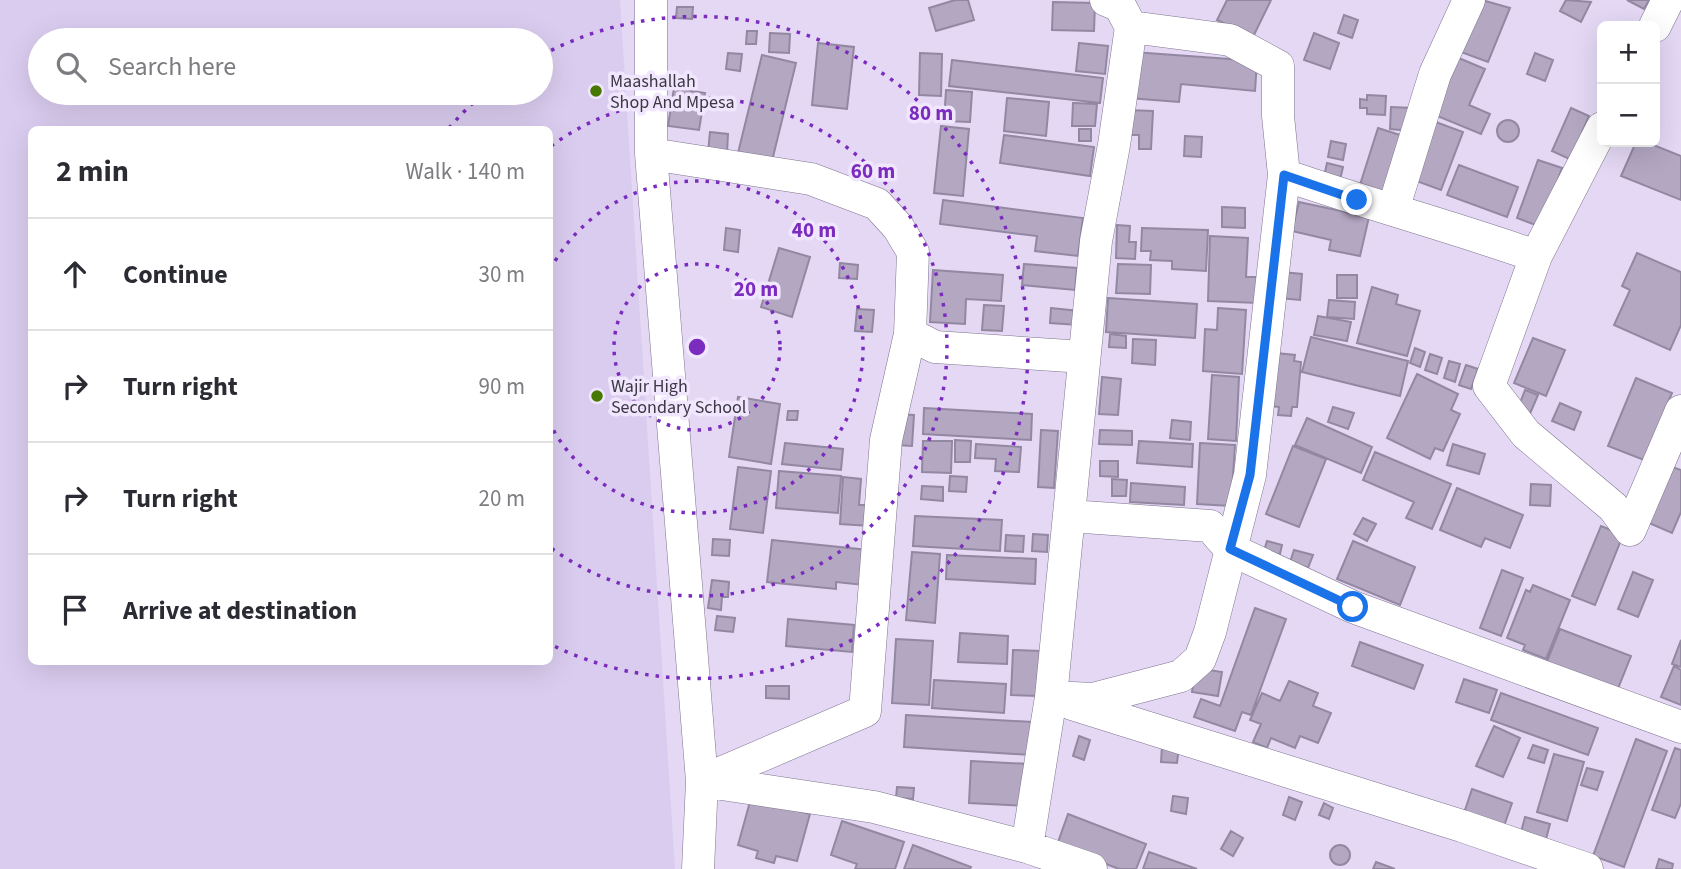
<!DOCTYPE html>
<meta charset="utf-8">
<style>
body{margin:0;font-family:"Source Sans 3",sans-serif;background:#f7f7f7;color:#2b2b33}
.controls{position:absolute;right:21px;top:21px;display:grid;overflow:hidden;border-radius:10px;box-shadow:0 7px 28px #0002}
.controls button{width:63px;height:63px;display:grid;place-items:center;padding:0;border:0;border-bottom:2px solid #e1e1e2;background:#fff;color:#2b2b33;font:35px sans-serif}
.stop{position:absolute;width:21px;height:21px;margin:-16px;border:5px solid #1a73e8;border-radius:50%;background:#fff}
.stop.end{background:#1a73e8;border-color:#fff;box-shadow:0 2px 7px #0008}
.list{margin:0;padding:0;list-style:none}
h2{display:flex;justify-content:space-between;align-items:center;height:91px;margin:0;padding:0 28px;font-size:30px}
h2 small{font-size:23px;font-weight:400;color:#7c7c81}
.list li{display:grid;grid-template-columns:46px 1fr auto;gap:21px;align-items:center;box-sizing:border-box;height:112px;padding:0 28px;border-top:2px solid #e1e1e2}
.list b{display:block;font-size:26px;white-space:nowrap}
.list em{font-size:23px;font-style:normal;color:#7c7c81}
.icon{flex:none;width:38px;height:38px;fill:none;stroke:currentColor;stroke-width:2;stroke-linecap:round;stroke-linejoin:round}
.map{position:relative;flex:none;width:1681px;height:869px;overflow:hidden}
.search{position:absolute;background:#fff;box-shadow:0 7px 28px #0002;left:28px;top:28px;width:525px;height:77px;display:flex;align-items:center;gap:18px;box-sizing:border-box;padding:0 24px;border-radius:38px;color:#7c7c81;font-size:26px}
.panel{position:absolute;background:#fff;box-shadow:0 7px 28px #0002;left:28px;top:126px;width:525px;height:539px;border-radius:10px}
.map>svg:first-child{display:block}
</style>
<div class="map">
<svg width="1681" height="869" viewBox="0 0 1681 869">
<rect width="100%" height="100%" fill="#e4d8f5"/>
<path fill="#daccef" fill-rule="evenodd" d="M0,0H620L675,869H0ZM40,40H541V93H40ZM32,130H550V662H32Z"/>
<path fill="#b3a7c2" stroke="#9388a2" stroke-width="2" d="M955,0H968L974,20L936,31L929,8Z
M1227,0H1271L1253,37L1217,20Z
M1482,0L1510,8L1488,62L1461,52Z
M1566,0L1591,2L1581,22L1560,11Z
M1627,0H1649L1644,9Z
M1053,2L1095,3L1094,31L1052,30Z
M677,7H693L692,19L676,18Z
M1344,15L1358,20L1352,38L1338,33Z
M747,31H757L756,44H746Z
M770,33L790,34L789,53L769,52Z
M1314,33L1339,43L1330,69L1304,60Z
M818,43L854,47L847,109L812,105Z
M1079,43L1108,46L1105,74L1076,71Z
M1133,52L1257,61L1255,91L1181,84L1179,102L1129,98Z
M728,53L742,54L740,71L726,69Z
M920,53L942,54L941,96L919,95Z
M1535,53L1553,60L1545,81L1527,74Z
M762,55L796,63L772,161L738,153Z
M1454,56L1485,69L1469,105L1490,114L1481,134L1430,113Z
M952,60L1103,78L1100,103L949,86Z
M674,88L705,93L699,130L668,126Z
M946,90L972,92L970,122L944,121Z
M1367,95L1386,96L1385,115L1367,114V108H1360V99L1367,100Z
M1007,98L1049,102L1046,136L1004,131Z
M1073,103L1097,104L1095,126H1072Z
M1391,107L1412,108L1411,131L1390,129Z
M1571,108L1589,116L1582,132L1589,135L1576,162L1552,151Z
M1127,110L1153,111L1151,149H1139V135H1126Z
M1497 131a11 11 0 1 1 22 0a11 11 0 1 1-22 0Z
M1433,121L1463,132L1441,190L1411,179Z
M941,126L969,129L963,196L934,193Z
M1378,128L1403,136L1382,199L1358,191Z
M1079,129H1091V141H1079Z
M710,132L728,134L727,153L708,152Z
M1004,135L1094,147L1090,176L1000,163Z
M1185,136L1202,137L1201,157L1184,156Z
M1331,141L1346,144L1343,160L1328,157Z
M1636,142H1646L1681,156V200L1621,176Z
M1538,160L1562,168L1541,227L1517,218Z
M1327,163L1343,167L1339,184L1323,181Z
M1459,165L1518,187L1507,217L1447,195Z
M943,200L1083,218L1078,256L1035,251L1037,236L940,224Z
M1299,202L1369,217L1360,256L1329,250L1331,240L1292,231Z
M1222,207L1245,208V228L1222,227Z
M1117,225L1130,226L1129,242H1136L1135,259L1116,258Z
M726,228L740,230L738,252L724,250Z
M1142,228L1208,230L1206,271L1172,269V261L1150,260L1151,251H1141Z
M1210,236L1248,238L1246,277H1259L1258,303L1208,301Z
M779,248L810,257L792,317L761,307Z
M1637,253L1681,272V325L1670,350L1614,325L1630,290L1622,286Z
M840,263L858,265L857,279L839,278Z
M1024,264L1077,268L1075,290L1022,285Z
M1118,264L1151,265L1150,294L1116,293Z
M933,270L1003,275L1001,301L966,299L965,324L930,322Z
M1282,272L1302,274L1300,300L1280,298Z
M1337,275H1357V298H1337Z
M1372,287L1398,295L1396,304L1420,311L1407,356L1357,343Z
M1108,298L1197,304L1195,338L1106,332Z
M1329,300L1355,302L1354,319L1327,317Z
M984,305L1004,306L1002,331L982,330Z
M1051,308L1079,311L1078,325L1050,323Z
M1218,308L1246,310L1242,374L1203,371L1205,329L1217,330Z
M857,309L874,310L872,332L855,331Z
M1318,316L1351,322L1347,341L1314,335Z
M1110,334L1126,336V348L1109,347Z
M1311,337L1408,361L1400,396L1302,372Z
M1533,338L1565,350L1546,396L1514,383Z
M1133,339L1156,340L1155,365L1132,363Z
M1415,348L1425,352L1420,367L1410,363Z
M1276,353L1295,355L1294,361L1301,362L1297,407H1292L1291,416L1278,415L1279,407L1271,406Z
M1430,354L1442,358L1437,374L1425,370Z
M1449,361L1460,364L1455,382L1444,378Z
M1466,365L1478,369L1471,389L1459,385Z
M1417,374L1458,394L1451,410L1460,414L1443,451L1435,448L1430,459L1387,438Z
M1212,375L1239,377L1236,441L1208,439Z
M1102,377L1121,379L1118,415L1099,414Z
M1636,378L1672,393L1644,460L1608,446Z
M1525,390L1538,395L1529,416L1517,411Z
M738,397L780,404L771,464L729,457Z
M1560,403L1581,412L1574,430L1552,421Z
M1333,407L1354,413L1348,429L1328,422Z
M924,408L1032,414L1031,440L923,434Z
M788,411H798L797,420H787Z
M899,414L914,415L912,446L897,445Z
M1307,418L1372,447L1361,473L1295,445Z
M1172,420L1191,422L1190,440L1170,438Z
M1041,430L1058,431L1054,488L1038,487Z
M1100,430L1132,431V445L1099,444Z
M955,440L971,441L970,462H955Z
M923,441H952L951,473L922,472Z
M1139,441L1193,444L1192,467L1137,463Z
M785,443L843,449L841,470L782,464Z
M1200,443L1235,445L1231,506L1197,504Z
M976,444L1021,447L1019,472L995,471L996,459L975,458Z
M1453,444L1485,454L1479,474L1447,465Z
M1293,446L1326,459L1299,527L1266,514Z
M1375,452L1451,484L1432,529L1406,518L1414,502L1363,480Z
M1100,461H1118V477L1100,476Z
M738,467L771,471L763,533L730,529Z
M1672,467L1681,470V512L1672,533L1649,523Z
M779,471L841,476L838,513L776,508Z
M950,476L967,477L966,492L949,491Z
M843,477L861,479L859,505H871L870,526L840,524Z
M1112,479L1127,480L1126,496H1112Z
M1131,483L1185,487L1184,505L1130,502Z
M1531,484L1551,485L1550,506L1530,505Z
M922,486L943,487V501L921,499Z
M1457,488L1523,515L1510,548L1485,538L1481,547L1440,530Z
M915,516L1002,520L1000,551L913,546Z
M1363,518L1376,524L1367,541L1354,534Z
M1601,526L1623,535L1595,605L1572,596Z
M1033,534L1048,535L1047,552L1032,551Z
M1006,535L1024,536L1023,552L1005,551Z
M713,539L730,540L729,556L712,555Z
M772,540L868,550L864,585L836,582V589L767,582Z
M1267,541L1282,545L1279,558L1263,554Z
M1353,541L1415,567L1400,605L1337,579Z
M1294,550L1313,555L1308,568L1290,562Z
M912,552L940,554L935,623L906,620Z
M947,555L1036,559L1035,584L946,579Z
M1502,570L1523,578L1501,636L1480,628Z
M1633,572L1653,580L1638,617L1618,609Z
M712,580L729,582L728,597H722L721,610L708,608Z
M1533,585L1570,600L1546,659L1523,650L1525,645L1507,638L1526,590L1530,592Z
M1255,608L1286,619L1251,715L1242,712L1235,731L1194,717L1201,699L1220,706Z
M717,616L735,618L733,632L715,630Z
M788,619L854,625L852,652L786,646Z
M1560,629L1631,656L1617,691L1546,664Z
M960,633L1008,636L1007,664L958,662Z
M896,639L933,641L929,705L892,703Z
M1681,640V667L1672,664Z
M1360,642L1423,665L1414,689L1352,666Z
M1013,650L1040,651L1038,696L1011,695Z
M1674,666L1681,670V705L1661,697Z
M1196,668L1222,672L1218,696L1192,692Z
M1464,679L1497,690L1489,713L1456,702Z
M934,680L1006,684L1004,713L932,708Z
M1289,681L1318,693L1313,706L1331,713L1318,743L1300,736L1295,748L1271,738L1267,748L1253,742L1261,724L1250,720L1262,693L1280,701Z
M766,686H789V699L766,698Z
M1501,693L1598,728L1588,755L1491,720Z
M906,715L1032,722L1030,755L904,747Z
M1494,726L1520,738L1503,777L1476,766Z
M1079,736L1090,740L1084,760L1073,756Z
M1636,739L1667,751L1624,867L1593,856Z
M1533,745L1548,750L1544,763L1528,758Z
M1162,746H1179L1177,763L1161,762Z
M1675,748L1681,750V803L1675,818L1652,810Z
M1554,754L1584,762L1567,821L1537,812Z
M971,761L1030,764L1027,806L969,803Z
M1587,768L1603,772L1597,790L1581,785Z
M897,787L914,788L913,799L896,798Z
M1472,789L1512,803L1504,826L1464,813Z
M1173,796L1188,798L1186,814L1171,811Z
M1289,797L1302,802L1295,820L1283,815Z
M751,798L810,814L797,861L776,856L774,863L756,858L758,851L738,845Z
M1324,803L1333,808L1329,819L1319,815Z
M1068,814L1146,844L1136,869H1119L1057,845Z
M1525,817L1550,824L1546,839L1521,832Z
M842,821L904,842L895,869H855L857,864L831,855Z
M1231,831L1243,838L1233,856L1221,849Z
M913,845L971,867L970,869H904Z
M1330 855a10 10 0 1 1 20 0a10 10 0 1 1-20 0Z
M1149,852L1197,869H1143Z
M1659,859L1673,864L1672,869H1656Z
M1376,862L1395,869H1373Z"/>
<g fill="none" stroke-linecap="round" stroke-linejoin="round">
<g stroke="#7f758e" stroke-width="33">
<path id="street" d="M651,0V154L702,781L698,869
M1655,26L1668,0
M651,154L811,179L877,204L898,227L913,252L910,334L935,347L1084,357
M1284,175C1368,204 1453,227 1536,256L1489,386L1526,434L1613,507L1630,530
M1393,210L1435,74L1469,0
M1536,256L1602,128
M1070,516L1210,526L1230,549L1353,607L1681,727
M1630,530L1681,411
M1051,697L1093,699L1181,676L1200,659L1210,632L1250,475L1284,175L1278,116V66L1230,40L1131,27
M1072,704L1462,826L1587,869
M702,781L865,711L886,440L910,334
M702,781L874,807L1027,847L1091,869
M1027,847L1051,697L1096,241L1114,145L1131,27L1120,6L1106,0"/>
</g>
<use href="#street" stroke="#fff" stroke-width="32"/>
</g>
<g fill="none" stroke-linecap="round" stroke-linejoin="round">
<path stroke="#1a73e8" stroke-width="9" d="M1353,607L1230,549L1250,475L1284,175L1357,200"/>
</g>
<g fill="none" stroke="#7b2cbf" stroke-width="3.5" stroke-dasharray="3.5 7">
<circle cx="697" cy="347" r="83"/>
<path d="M550 270A166 166 0 1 1 550 424"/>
<path d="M551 146A249 249 0 1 1 551 548"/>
<path d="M449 128A331 331 0 0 1 484 93M542 55A331 331 0 1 1 552 645"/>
</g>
<g fill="#467802" stroke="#f0e7fe" stroke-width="2.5">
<circle cx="596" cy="91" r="7"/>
<circle cx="597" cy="396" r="7"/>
</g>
<g text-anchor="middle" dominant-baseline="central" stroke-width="7" stroke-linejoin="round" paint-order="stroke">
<g font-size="18" fill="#3c3843" stroke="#f0e7fe" text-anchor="start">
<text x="610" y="81">Maashallah<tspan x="610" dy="21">Shop And Mpesa</tspan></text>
<text x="611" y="386">Wajir High<tspan x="611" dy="21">Secondary School</tspan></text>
</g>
</g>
<circle cx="697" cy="347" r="10" fill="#7b2cbf" stroke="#f0e7fe" stroke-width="3.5"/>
<g font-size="21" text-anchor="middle" font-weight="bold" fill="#7b2cbf" stroke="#f0e7fe" stroke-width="7" stroke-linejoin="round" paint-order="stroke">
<text x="931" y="120">80 m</text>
<text x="873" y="178">60 m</text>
<text x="814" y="237">40 m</text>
<text x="756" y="296">20 m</text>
</g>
</svg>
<div class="controls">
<button>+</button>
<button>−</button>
</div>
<div class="stop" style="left:1353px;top:607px"></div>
<div class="stop end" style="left:1357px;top:200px"></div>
<div class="search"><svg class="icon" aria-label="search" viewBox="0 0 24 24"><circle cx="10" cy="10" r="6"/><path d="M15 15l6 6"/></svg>Search here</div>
<section class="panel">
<h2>2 min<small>Walk · 140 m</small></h2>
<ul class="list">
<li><svg class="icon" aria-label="ahead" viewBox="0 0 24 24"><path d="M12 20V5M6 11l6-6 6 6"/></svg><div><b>Continue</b></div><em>30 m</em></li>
<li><svg class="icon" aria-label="right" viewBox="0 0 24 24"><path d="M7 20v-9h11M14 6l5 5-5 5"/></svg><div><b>Turn right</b></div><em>90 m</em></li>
<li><svg class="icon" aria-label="right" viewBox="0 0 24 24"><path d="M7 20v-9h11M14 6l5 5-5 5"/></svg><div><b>Turn right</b></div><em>20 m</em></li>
<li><svg class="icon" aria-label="arrive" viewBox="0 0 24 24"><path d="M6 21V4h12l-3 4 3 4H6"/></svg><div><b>Arrive at destination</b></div></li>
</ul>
</section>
</div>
